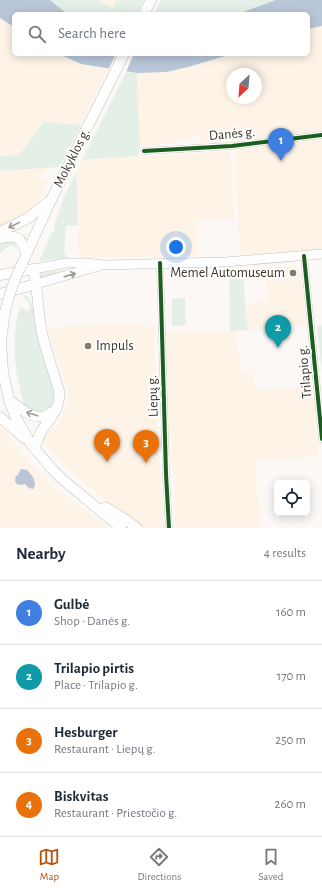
<!DOCTYPE html>
<meta charset="utf-8">
<style>
body{margin:0;font-family:"Alegreya Sans",sans-serif;background:#f6f6f7;color:#1f2937}
.controls{position:absolute;right:12px;bottom:12px;display:grid;overflow:hidden;border-radius:6px;box-shadow:0 2px 10px #0003}
.controls button{width:36px;height:36px;display:grid;place-items:center;padding:0;border:0;border-bottom:1px solid #e0e1e3;background:#fff;color:#1f2937;font:20px sans-serif}
.compass{position:absolute;left:226px;top:68px;width:36px;height:36px;border-radius:50%;background:#fff;box-shadow:0 2px 10px #0003;rotate:206deg}
.you{position:absolute;left:176px;top:247px;width:14px;height:14px;margin:-10px;border:3px solid #fff;border-radius:50%;background:#1a73e8;box-shadow:0 0 0 6px #1a73e833}
.badge{display:grid;place-items:center;width:26px;height:26px;border-radius:50%;background:#b45309;color:#fff;font-size:13px;font-weight:700}
.pin{position:absolute;translate:-50% -33px;filter:drop-shadow(0 1px 2px #0008)}
.pin::after{content:'';position:absolute;top:21px;width:14px;height:12px;background:inherit;clip-path:polygon(0 0,100% 0,50% 100%)}
.list{margin:0;padding:0;list-style:none}
h2{display:flex;justify-content:space-between;align-items:center;height:52px;margin:0;padding:0 16px;font-size:17px}
h2 small{font-size:13px;font-weight:400;color:#747a83}
.list li{display:grid;grid-template-columns:26px 1fr auto;gap:12px;align-items:center;box-sizing:border-box;height:64px;padding:0 16px;border-top:1px solid #e0e1e3}
.list b{display:block;font-size:15px;white-space:nowrap}
.list p{margin:0;font-size:13px;white-space:nowrap;color:#747a83}
.list em{font-size:13px;font-style:normal;color:#747a83}
.icon{flex:none;width:22px;height:22px;fill:none;stroke:currentColor;stroke-width:2;stroke-linecap:round;stroke-linejoin:round}
.map{position:relative;flex:none;width:322px;height:528px;overflow:hidden}
.search{position:absolute;background:#fff;box-shadow:0 2px 10px #0003;left:12px;right:12px;top:12px;height:44px;display:flex;align-items:center;gap:10px;box-sizing:border-box;padding:0 14px;border-radius:6px;color:#747a83;font-size:15px}
.sheet{height:308px;background:#fff}
nav{display:flex;justify-content:space-around;align-items:center;box-sizing:border-box;height:56px;border-top:1px solid #e0e1e3;background:#fff;font-size:11px;color:#747a83}
nav a{display:grid;justify-items:center;gap:2px}
nav .on{color:#b45309}
.map>svg:first-child{display:block}
</style>
<div class="map">
<svg width="322" height="528" viewBox="0 0 322 528">
<rect width="100%" height="100%" fill="#fbf8f5"/>
<path fill="#fdf3e6" fill-rule="evenodd" d="M97,0H117L113,8Z
M0,18L14,27V54H59L81,64L109,68L81,125L44,122L19,155L0,156Z
M322,26V131L203,145L198,135L171,143L140,147L137,73L166,72L215,60L232,54H308V29ZM232,74H256V98H232Z
M322,138V250L240,255L235,153L237,149Z
M228,151L230,153L234,218L196,220L197,256L79,258L76,173L82,160Z
M50,167L42,173L41,177L49,181L40,196V199L37,204L26,213L14,221L0,226V171Z
M294,266L299,270L303,289L306,325L248,330L245,304L268,301L265,267Z
M132,323L146,328L155,323L154,339L160,471L165,528H144L79,479L64,466L43,442L42,438L46,433H47L59,424L66,410L68,399V392L66,383L48,328L67,326Z
M165,331H209V334L219,333V331H235L241,369L253,375L256,390L313,387L318,456L254,461L261,528H175V475L169,457Z
M0,426L32,466L53,486L108,528H0Z"/>
<path fill="#e4f0e7" d="M50,0H97L113,8L117,0H144L137,14H67Z
M161,0H276L243,12L235,14H154Z
M126,72L137,73L140,147L138,156L82,160Z
M44,122L81,125L60,167L0,171V156L19,155Z
M76,173L78,225L66,226L64,253L68,258L39,261L52,232H53L55,227L54,226L64,196Z
M14,240L17,244L15,248L11,244L0,253V244Z
M230,269H243L245,304L248,330L230,331L229,273Z
M64,270V271L42,278L40,277V273Z
M24,295C31,297 31,299 32,306H34L55,393C55,404 52,408 42,413C36,411 30,411 25,406C22,402 21,394 20,389C13,361 12,334 20,306L21,307V308L29,311C31,305 29,300 23,298Z
M185,298L186,325L172,326V299Z
M322,325V372L317,326Z"/>
<path fill="#b8c6d7" d="M0,0H50L67,14H14V27L0,18Z
M276,0H322V26L308,29V14H235L243,12Z
M59,54H232L188,67L166,72L137,73L81,64Z
M21,469L27,470C32,475 38,482 33,489L29,488L25,484C18,486 13,484 16,476H17L19,473V472Z"/>
<path fill="#fbf8f5" d="M116,54H134L125,74L108,70Z"/>
<g fill="none" stroke-linecap="round" stroke-linejoin="round">
<g stroke="#c6c1bb" stroke-width="7">
<path id="street" d="M144,151L232,146L322,135
M304,256L322,439
M160,263L166,474L169,528"/>
</g>
<g stroke="#c6c1bb" stroke-width="10">
<path id="secondary" d="M34,269L66,263H86L104,265L225,262L322,254
M36,284L99,266"/>
</g>
<g stroke="#c6c1bb" stroke-width="11">
<path id="primary" d="M144,14L151,0
M0,232L28,218L48,202
M0,238C18,235 21,236 26,254
M22,264L51,200L124,54
M0,275L34,269C37,288 38,308 41,328C45,349 53,370 59,391C61,408 51,417 42,430C39,435 37,441 35,447
M0,294L36,284
M5,312L1,341L3,372L9,400L16,418L31,444L52,469L62,479L121,528
M9,400C19,407 32,420 45,416C48,415 51,412 54,411
M0,417L24,438
M105,507L126,520L137,528"/>
</g>
<use href="#street" stroke="#fefefe" stroke-width="6"/>
<use href="#secondary" stroke="#fefefe" stroke-width="9"/>
<use href="#primary" stroke="#fefefe" stroke-width="10"/>
<g stroke="#c6c1bb" stroke-width="11" stroke-linecap="butt">
<path id="primary-bridge" d="M5,312C9,295 14,279 22,264"/>
</g>
<use href="#primary-bridge" stroke="#fefefe" stroke-width="10"/>
<g stroke="#fff" stroke-width="6">
<path id="cycleway" d="M144,151L232,146L322,135
M304,256L322,439
M160,263L166,474L169,528"/>
</g>
<use href="#cycleway" stroke="#1b5e20" stroke-width="4"/>
</g>
<defs><path id="oneway-shaft" d="M-6 0H5M1.5-3L5.5 0L1.5 3" fill="none" stroke-width="1.6" stroke-linecap="round" stroke-linejoin="round"/></defs>
<g stroke="#9e9a94">
<use href="#oneway-shaft" transform="translate(14 225) rotate(154)"/>
<use href="#oneway-shaft" transform="translate(70 275) rotate(-16)"/>
<use href="#oneway-shaft" transform="translate(32 414) rotate(-162)"/>
</g>
<g fill="#807970" stroke="#fff" stroke-width="1.5">
<circle cx="293" cy="273" r="4"/>
<circle cx="88" cy="346" r="4"/>
</g>
<g text-anchor="middle" dominant-baseline="central" stroke-width="4" stroke-linejoin="round" paint-order="stroke">
<g font-size="14" fill="#3d3529" stroke="#fff">
<text transform="translate(232 134) rotate(-5)">Danės g.</text>
<text transform="translate(72 158) rotate(-63)">Mokyklos g.</text>
<text transform="translate(305 372) rotate(-95)">Trilapio g.</text>
<text transform="translate(153 396) rotate(-92)">Liepų g.</text>
</g>
<g font-size="14" fill="#3d3529" stroke="#fff" text-anchor="end">
<text x="285" y="273">Memel Automuseum</text>
<text x="96" y="346" text-anchor="start">Impuls</text>
</g>
</g>
</svg>
<div class="controls">
<button><svg class="icon" aria-label="locate" viewBox="0 0 24 24"><circle cx="12" cy="12" r="6"/><path d="M12 2v4M12 18v4M2 12h4M18 12h4"/></svg></button>
</div>
<svg class="compass" viewBox="-18 -18 36 36"><path d="M0-13l5 13h-10z" fill="#e53935"/><path d="M0 13l5-13h-10z" fill="#747a83"/></svg>
<div class="you"></div>
<div class="pin badge" style="left:281px;top:161px;background:#3f7fe0">1</div>
<div class="pin badge" style="left:278px;top:348px;background:#0f9aa8">2</div>
<div class="pin badge" style="left:146px;top:463px;background:#e8710a">3</div>
<div class="pin badge" style="left:107px;top:462px;background:#e8710a">4</div>
<div class="search"><svg class="icon" aria-label="search" viewBox="0 0 24 24"><circle cx="10" cy="10" r="6"/><path d="M15 15l6 6"/></svg>Search here</div>
</div>
<section class="sheet">
<h2>Nearby<small>4 results</small></h2>
<ul class="list">
<li><span class="badge" style="background:#3f7fe0">1</span><div><b>Gulbė</b><p>Shop · Danės g.</p></div><em>160 m</em></li>
<li><span class="badge" style="background:#0f9aa8">2</span><div><b>Trilapio pirtis</b><p>Place · Trilapio g.</p></div><em>170 m</em></li>
<li><span class="badge" style="background:#e8710a">3</span><div><b>Hesburger</b><p>Restaurant · Liepų g.</p></div><em>250 m</em></li>
<li><span class="badge" style="background:#e8710a">4</span><div><b>Biskvitas</b><p>Restaurant · Priestočio g.</p></div><em>260 m</em></li>
</ul>
</section>
<nav>
<a class="on"><svg class="icon" aria-label="map" viewBox="0 0 24 24"><path d="M3 6l6-2 6 2 6-2v14l-6 2-6-2-6 2zM9 4v14M15 6v14"/></svg>Map</a>
<a><svg class="icon" aria-label="directions" viewBox="0 0 24 24"><path d="M12 3l9 9-9 9-9-9zM9 14v-3h6M13 9l2 2-2 2"/></svg>Directions</a>
<a><svg class="icon" aria-label="saved" viewBox="0 0 24 24"><path d="M7 4h10v16l-5-4-5 4z"/></svg>Saved</a>
</nav>
